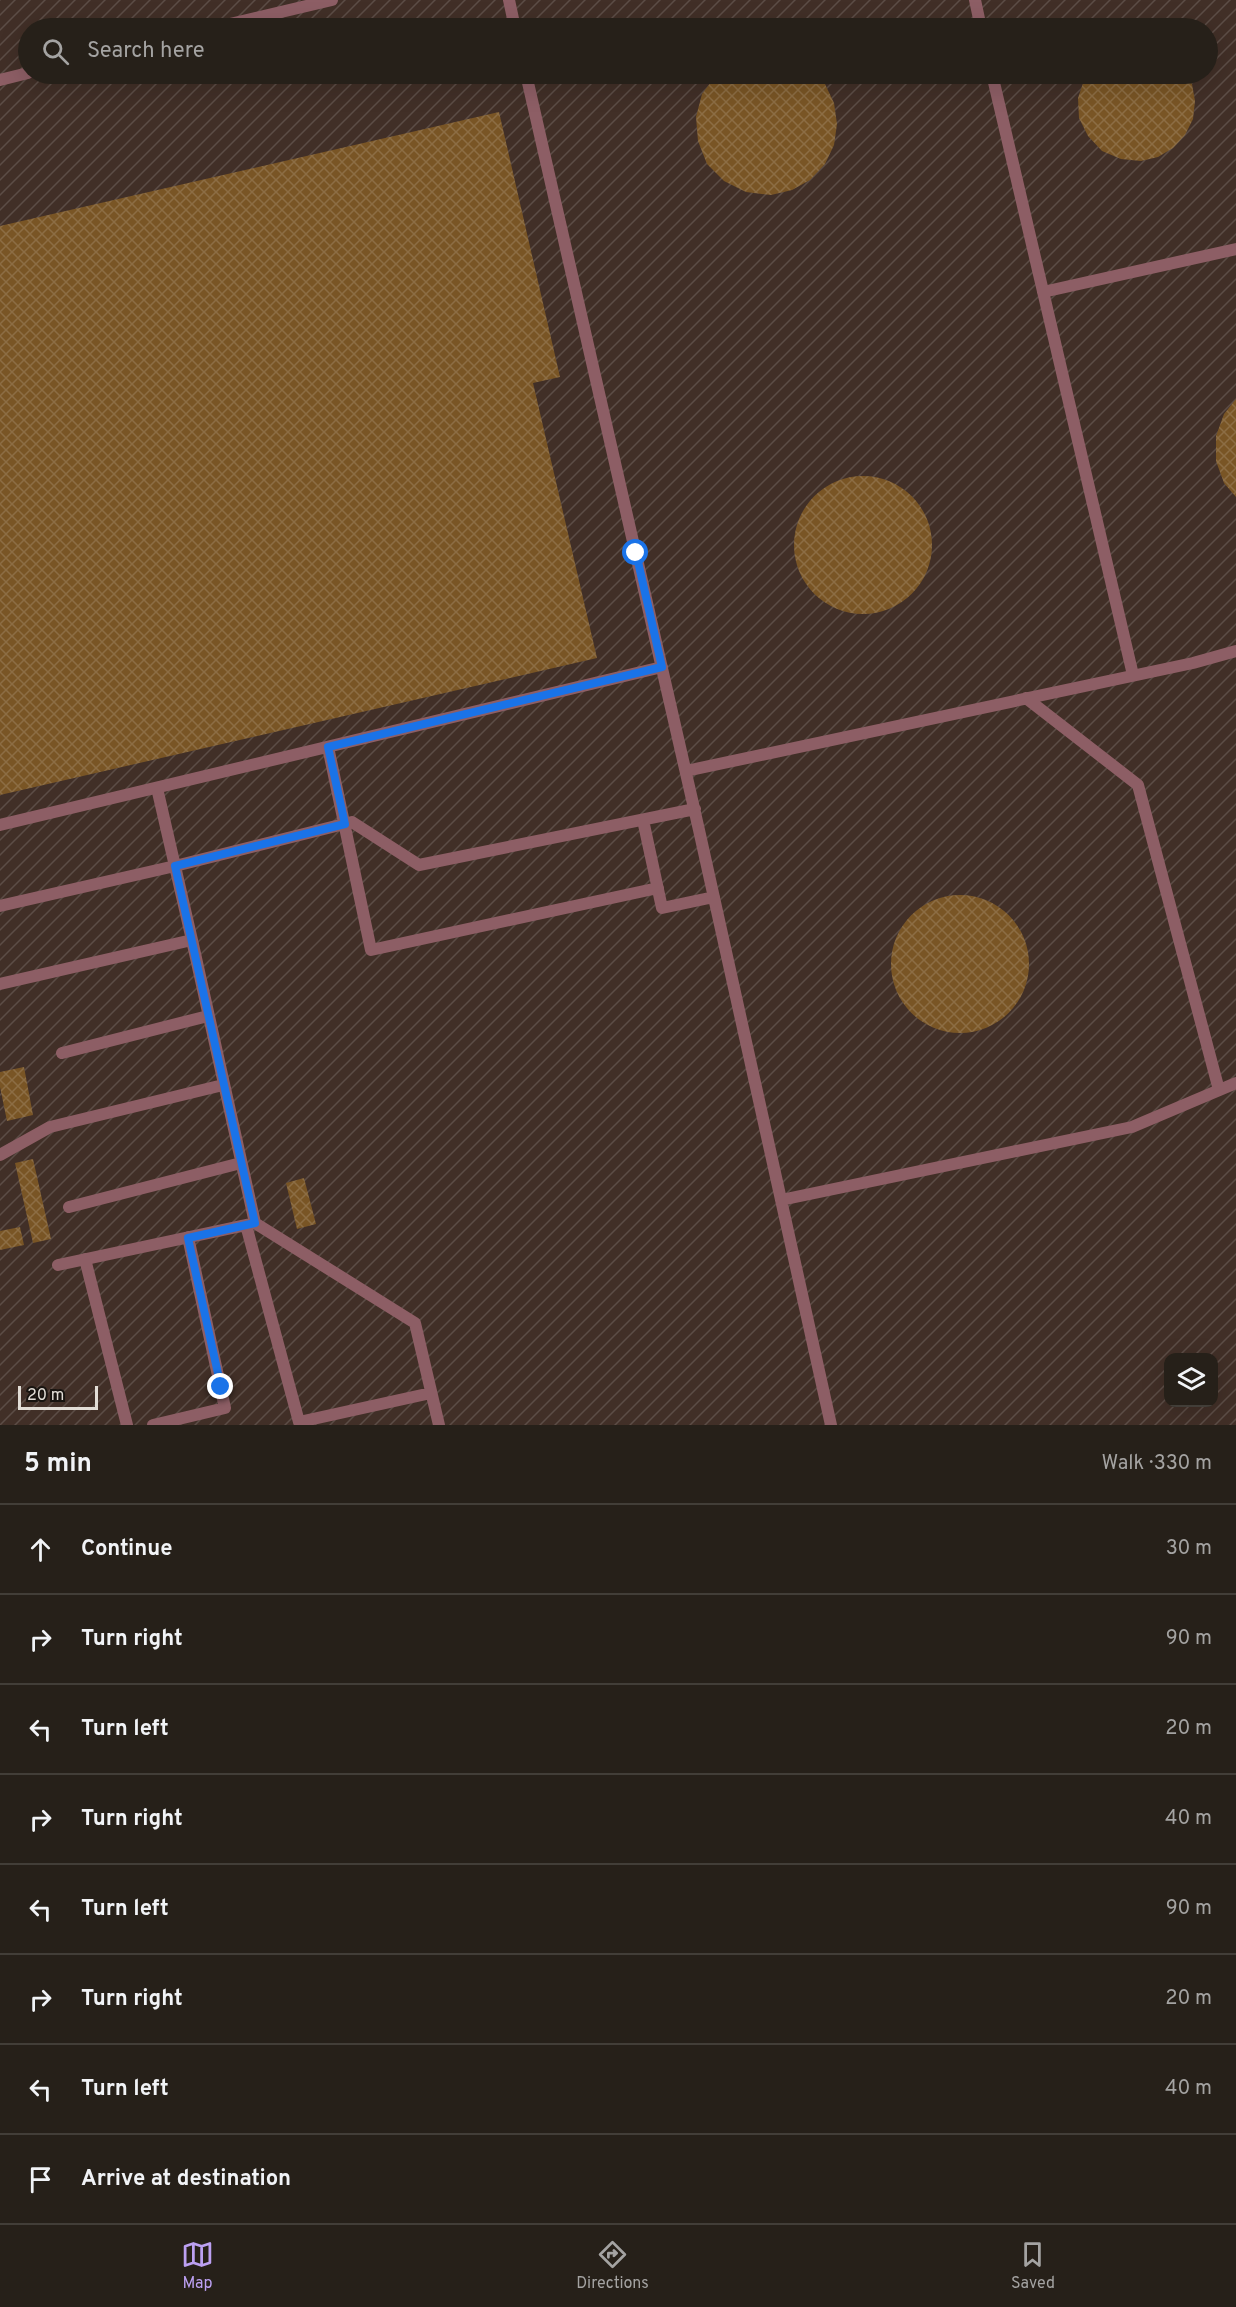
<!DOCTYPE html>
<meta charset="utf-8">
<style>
body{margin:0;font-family:Overpass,sans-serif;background:#2e2822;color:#f1f3f6}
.controls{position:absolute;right:18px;bottom:18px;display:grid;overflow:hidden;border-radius:12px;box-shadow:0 6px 24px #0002}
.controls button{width:54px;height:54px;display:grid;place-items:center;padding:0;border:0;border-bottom:2px solid #423e38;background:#262019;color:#f1f3f6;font:30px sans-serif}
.scale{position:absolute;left:18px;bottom:15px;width:80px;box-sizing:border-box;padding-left:6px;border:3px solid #e2ddd6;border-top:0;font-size:16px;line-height:21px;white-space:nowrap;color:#e2ddd6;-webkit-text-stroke:4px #181410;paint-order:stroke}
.stop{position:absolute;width:18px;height:18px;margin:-14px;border:4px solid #1a73e8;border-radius:50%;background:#fff}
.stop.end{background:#1a73e8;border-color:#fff;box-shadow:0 2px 6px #0008}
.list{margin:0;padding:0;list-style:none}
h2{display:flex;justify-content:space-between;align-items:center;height:78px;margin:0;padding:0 24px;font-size:26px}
h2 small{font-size:20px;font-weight:400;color:#a4a3a2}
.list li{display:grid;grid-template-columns:39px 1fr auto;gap:18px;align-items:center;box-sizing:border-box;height:90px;padding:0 24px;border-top:2px solid #423e38}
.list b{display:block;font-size:22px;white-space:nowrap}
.list em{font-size:20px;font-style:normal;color:#a4a3a2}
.icon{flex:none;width:33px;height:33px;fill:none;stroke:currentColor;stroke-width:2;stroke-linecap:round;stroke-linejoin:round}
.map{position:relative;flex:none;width:1236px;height:1425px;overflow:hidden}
.search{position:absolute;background:#262019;box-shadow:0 6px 24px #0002;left:18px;right:18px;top:18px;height:66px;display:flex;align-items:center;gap:15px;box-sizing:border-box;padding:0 21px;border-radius:33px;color:#a4a3a2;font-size:22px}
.sheet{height:798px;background:#262019}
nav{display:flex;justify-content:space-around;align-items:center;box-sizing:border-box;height:84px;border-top:2px solid #423e38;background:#262019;font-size:16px;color:#a4a3a2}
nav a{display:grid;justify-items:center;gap:3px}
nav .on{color:#bca0f2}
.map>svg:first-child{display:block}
</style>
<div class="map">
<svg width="1236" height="1425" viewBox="0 0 1236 1425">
<defs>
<pattern id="industrial-furrows" width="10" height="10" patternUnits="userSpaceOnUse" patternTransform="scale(1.5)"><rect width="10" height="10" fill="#412f27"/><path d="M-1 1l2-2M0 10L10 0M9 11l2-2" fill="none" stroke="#5c4d46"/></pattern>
<pattern id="building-cross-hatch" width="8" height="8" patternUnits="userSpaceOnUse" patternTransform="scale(1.5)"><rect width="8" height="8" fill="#795525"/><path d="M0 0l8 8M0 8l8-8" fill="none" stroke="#8c6d44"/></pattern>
</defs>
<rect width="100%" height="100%" fill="#332b21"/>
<path fill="url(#industrial-furrows)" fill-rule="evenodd" d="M0,0H1236V1425H0ZM28,28H1208V74H28ZM1168,1358H1214V1402H1168Z"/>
<path fill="url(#building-cross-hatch)" d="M717,74H814L825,84L834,103L837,124L834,145L825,164L810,180L792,190L771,195L746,192L724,181L707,164L698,141L696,117L702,94Z
M1086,74H1187L1192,84L1195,101L1193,119L1185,135L1173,148L1158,157L1141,161L1121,159L1102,151L1088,136L1079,118L1078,98Z
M499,112L560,377L533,383L597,658L0,795V226Z
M1236,399V497L1224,483L1216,461V436L1224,414Z
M794 545a69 69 0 1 1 138 0a69 69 0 1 1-138 0Z
M891 964a69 69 0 1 1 138 0a69 69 0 1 1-138 0Z
M24,1067L33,1115L7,1121L0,1087V1072Z
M33,1159L51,1239L33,1243L15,1163Z
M304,1178L316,1224L297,1229L286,1183Z
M20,1227L24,1245L0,1250V1231Z"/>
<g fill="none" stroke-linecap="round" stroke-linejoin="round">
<path stroke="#8d5e65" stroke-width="12" d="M509,0L515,28
M975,0L981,28
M213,28L332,0
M526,74L699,830L831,1425
M992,74L1133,675
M0,80L28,73
M1043,292L1236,249
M1026,698L1138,785L1219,1090
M328,747L371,950L658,888
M686,771L1193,663L1236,651
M643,820L662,908L714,897
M0,825L662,667
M0,906L175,866L352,822L419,865L695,809
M0,984L192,940L157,788
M62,1053L208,1016
M0,1155L50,1127L223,1085
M781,1200L1132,1127L1236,1083
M69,1207L241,1163
M255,1223L415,1323L439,1425
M246,1225L299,1422L431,1393
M85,1259L127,1425
M58,1265L255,1223L192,940
M153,1425L225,1408L188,1237"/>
</g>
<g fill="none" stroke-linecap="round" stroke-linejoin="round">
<path stroke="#1a73e8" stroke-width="8" d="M221,1387L188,1238L255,1223L175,866L345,824L328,747L662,667L636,553"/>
</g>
</svg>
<div class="controls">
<button><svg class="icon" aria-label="layers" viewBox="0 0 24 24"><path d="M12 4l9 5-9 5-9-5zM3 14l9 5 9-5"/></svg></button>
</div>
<div class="scale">20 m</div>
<div class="stop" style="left:636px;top:553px"></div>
<div class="stop end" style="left:221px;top:1387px"></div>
<div class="search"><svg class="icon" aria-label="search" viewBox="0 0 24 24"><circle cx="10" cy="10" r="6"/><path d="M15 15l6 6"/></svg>Search here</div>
</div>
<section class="sheet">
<h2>5 min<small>Walk · 330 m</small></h2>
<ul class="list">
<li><svg class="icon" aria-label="ahead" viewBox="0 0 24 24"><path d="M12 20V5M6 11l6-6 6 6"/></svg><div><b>Continue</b></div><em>30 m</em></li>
<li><svg class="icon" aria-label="right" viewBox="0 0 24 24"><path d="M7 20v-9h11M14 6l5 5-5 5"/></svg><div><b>Turn right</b></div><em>90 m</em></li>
<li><svg class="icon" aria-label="left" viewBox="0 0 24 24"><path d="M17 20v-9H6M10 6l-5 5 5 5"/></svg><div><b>Turn left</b></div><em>20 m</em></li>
<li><svg class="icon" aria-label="right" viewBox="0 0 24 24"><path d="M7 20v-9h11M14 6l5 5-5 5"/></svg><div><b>Turn right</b></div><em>40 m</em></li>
<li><svg class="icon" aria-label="left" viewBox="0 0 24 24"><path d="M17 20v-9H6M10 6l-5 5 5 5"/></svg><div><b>Turn left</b></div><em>90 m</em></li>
<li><svg class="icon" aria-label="right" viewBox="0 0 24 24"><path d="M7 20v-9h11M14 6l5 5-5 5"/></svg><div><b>Turn right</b></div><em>20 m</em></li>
<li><svg class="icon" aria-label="left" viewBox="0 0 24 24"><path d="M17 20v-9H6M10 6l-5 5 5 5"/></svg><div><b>Turn left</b></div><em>40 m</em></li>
<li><svg class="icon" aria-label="arrive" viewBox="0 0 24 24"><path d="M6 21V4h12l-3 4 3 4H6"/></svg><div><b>Arrive at destination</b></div></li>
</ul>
</section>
<nav>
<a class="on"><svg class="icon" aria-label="map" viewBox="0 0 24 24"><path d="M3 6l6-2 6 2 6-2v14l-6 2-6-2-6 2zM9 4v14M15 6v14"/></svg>Map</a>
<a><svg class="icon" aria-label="directions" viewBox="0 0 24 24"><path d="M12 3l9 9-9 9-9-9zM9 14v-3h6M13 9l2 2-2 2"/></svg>Directions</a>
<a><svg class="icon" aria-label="saved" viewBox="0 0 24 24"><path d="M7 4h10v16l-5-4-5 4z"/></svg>Saved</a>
</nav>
